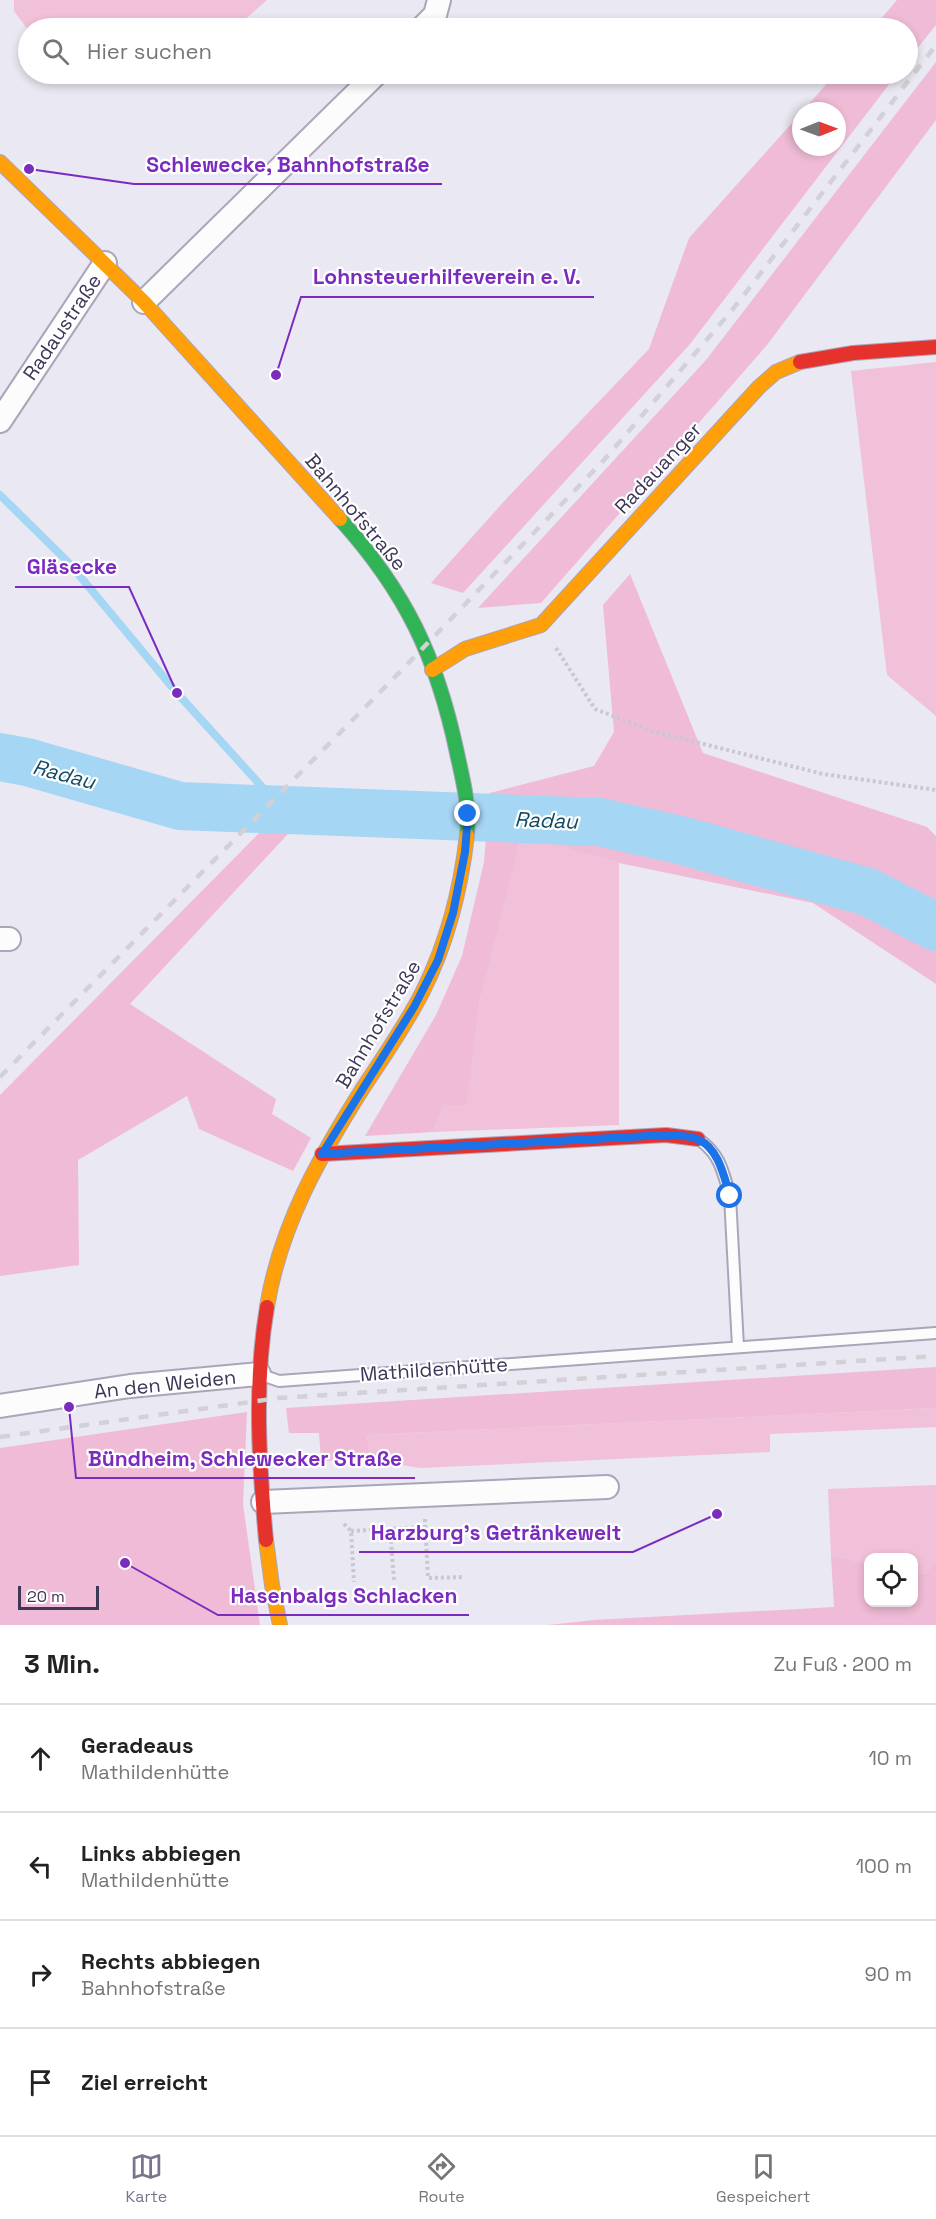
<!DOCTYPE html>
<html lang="de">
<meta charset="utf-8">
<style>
body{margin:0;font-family:"Space Grotesk",sans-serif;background:#f2f2f2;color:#222}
.controls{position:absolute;right:18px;bottom:18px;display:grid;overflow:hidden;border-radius:12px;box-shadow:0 3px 9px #0003}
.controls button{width:54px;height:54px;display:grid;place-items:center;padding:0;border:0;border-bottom:2px solid #e0e0e0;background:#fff;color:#222;font:30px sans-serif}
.compass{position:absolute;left:792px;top:102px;width:54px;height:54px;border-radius:50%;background:#fff;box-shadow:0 3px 9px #0003;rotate:89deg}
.scale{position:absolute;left:18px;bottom:15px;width:81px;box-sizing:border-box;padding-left:6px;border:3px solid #3d3656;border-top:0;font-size:16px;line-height:21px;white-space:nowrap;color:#3d3656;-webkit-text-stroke:4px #fff;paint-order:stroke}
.stop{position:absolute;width:18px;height:18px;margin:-14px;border:4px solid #1a73e8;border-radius:50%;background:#fff}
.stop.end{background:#1a73e8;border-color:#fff;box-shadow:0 2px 6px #0008}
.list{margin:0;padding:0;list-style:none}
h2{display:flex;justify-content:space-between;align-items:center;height:78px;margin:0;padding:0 24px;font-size:26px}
h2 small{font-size:20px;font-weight:400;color:#767676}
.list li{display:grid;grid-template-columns:39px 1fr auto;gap:18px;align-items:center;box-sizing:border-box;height:108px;padding:0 24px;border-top:2px solid #e0e0e0}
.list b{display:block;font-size:22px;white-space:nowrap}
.list p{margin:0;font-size:20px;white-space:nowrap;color:#767676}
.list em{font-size:20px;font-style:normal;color:#767676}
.icon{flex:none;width:33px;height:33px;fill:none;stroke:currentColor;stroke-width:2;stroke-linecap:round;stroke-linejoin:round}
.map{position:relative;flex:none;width:936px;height:1625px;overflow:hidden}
.search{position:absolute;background:#fff;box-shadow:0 3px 9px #0003;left:18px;right:18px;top:18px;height:66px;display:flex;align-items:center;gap:15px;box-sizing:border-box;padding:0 21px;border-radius:33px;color:#767676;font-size:22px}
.sheet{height:510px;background:#fff}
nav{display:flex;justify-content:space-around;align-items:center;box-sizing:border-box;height:84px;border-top:2px solid #e0e0e0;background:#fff;font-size:16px;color:#767676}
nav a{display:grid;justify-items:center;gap:3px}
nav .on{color:#7a748d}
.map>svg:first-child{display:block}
</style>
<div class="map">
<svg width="936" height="1625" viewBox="0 0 936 1625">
<rect width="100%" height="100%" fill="#eae8f2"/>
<path fill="#f1c0d9" d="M14,0H267L235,28L58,27L28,30L14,11Z
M936,362V716L887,675L851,371Z
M522,833L619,863V1125L433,1132L443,1105L467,1104L480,1001Z
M936,1408V1427L770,1434V1452L420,1468L370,1460L367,1435Z
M936,1485V1561L925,1574L914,1572V1558H868V1563L831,1556L828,1489Z"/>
<path fill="#efbbd6" d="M897,0H936V25L908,60V28H873Z
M936,62V120L767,345L541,603L478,608L706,360Z
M835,74H897L690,344L463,593L431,583L507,498L649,349L689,238L801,113V147H837V111H803Z
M630,574L703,753L927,827L936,836V984L813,903L619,863L522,834L480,1001L467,1105H443L433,1132L365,1136L436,1015L462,956L484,862L490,793L594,766L614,732L603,605Z
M273,819L300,821L130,1004L276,1099L272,1114L311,1138L293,1171L199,1129L187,1096L78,1160L79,1265L0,1276V1095Z
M936,1367V1408L367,1435L370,1460L321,1461L319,1433H289L286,1408Z
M247,1412L243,1504L260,1625H0V1448Z
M831,1556L868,1563V1602H914V1572L925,1574L936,1561V1625H548L594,1620L834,1607Z"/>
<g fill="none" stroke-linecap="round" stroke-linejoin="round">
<path stroke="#a5d6f3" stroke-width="8" d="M0,495L69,563L177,693L284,811"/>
<path stroke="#a5d6f3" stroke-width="48" d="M0,757L27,762L180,806L599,822L680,840L868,892L936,927"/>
<g stroke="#aaa5b8" stroke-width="14">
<path id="lane" d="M701,1141C721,1156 723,1173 730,1196L738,1347
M262,1375L279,1381L936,1333"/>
</g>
<g stroke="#aaa5b8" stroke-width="26">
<path id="street" d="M422,28L435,15L439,0
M144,302L376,74
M0,421L105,263
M0,939H9
M0,1406L130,1386L259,1374
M263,1502L607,1487"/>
</g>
<g stroke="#aaa5b8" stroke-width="16">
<path id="fast" d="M340,519C406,592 437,658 457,753C463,781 470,806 467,835"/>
</g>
<g stroke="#aaa5b8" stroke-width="16">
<path id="slow" d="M0,162L144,302L340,519
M432,670L465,649L541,625L759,387L776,372L800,362
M267,1307C280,1226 320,1156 363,1088C384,1056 406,1025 423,991C447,943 461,888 467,835
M266,1540L272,1585L280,1625"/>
</g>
<g stroke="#aaa5b8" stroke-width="16">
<path id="jam" d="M800,362L853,353L936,347
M322,1154L666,1135L698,1139
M266,1540C259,1463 254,1383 267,1307"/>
</g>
<path stroke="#cac8cf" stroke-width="4" stroke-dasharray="3 3" stroke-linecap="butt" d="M556,648L595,709L652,731L823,774L936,790
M425,1519L428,1578L464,1577
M344,1524L351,1531L354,1582
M390,1529L394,1580
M351,1531L425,1527"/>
<use href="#lane" stroke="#fcfcfd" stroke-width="10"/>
<use href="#street" stroke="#fcfcfd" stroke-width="22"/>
<use href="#fast" stroke="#30b455" stroke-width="14"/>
<use href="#slow" stroke="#ff9f0a" stroke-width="14"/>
<use href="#jam" stroke="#e5322d" stroke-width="14"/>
<path stroke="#d2d1d5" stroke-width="4.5" stroke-dasharray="10 10" stroke-linecap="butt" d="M0,1077L395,677L604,460L733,309L936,45
M0,1437L279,1398L936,1356"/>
</g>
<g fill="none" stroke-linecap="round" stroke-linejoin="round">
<path stroke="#1a73e8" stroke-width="8" d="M468,814L465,852L453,913L438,960L414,1007L322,1154L666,1135C676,1136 691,1135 699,1140C719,1149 724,1177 730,1196"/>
</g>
<g text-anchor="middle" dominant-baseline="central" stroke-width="4.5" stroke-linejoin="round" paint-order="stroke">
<g font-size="20" fill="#3d3656" stroke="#fff">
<text transform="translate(62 327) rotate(-56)">Radaustraße</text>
<text transform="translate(658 468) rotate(-47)">Radauanger</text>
<text transform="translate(356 512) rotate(50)">Bahnhofstraße</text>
<text transform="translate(378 1024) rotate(-59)">Bahnhofstraße</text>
<text transform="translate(434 1369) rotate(-4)">Mathildenhütte</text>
<text transform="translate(165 1384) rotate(-6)">An den Weiden</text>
</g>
<g font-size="21" font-style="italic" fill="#124b65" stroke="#fff">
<text transform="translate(64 774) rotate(15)">Radau</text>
<text transform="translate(546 820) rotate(2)">Radau</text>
</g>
</g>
<path fill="none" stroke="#7b2cbf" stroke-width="2" d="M29 169L134 184H442M276 375L301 297H594M177 693L129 587H15M69 1407L76 1478H415M717 1514L633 1552H359M125 1563L218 1615H469"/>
<g fill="#7b2cbf" stroke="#fff" stroke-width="2">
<circle cx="29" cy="169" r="6"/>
<circle cx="276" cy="375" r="6"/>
<circle cx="177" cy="693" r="6"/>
<circle cx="69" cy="1407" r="6"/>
<circle cx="717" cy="1514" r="6"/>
<circle cx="125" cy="1563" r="6"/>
</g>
<g font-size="21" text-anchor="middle" font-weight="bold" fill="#7b2cbf" stroke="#fff" stroke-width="4.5" stroke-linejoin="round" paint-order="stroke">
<text x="288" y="172">Schlewecke, Bahnhofstraße</text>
<text x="447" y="284">Lohnsteuerhilfeverein e. V.</text>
<text x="72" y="574">Gläsecke</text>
<text x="245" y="1466">Bündheim, Schlewecker Straße</text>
<text x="496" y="1540">Harzburg's Getränkewelt</text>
<text x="344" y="1603">Hasenbalgs Schlacken</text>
</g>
</svg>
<div class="controls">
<button><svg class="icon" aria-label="locate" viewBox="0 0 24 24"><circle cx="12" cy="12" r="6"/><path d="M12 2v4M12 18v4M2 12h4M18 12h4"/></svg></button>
</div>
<svg class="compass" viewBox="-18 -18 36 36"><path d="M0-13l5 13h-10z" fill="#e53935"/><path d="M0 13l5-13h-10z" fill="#767676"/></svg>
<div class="scale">20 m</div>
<div class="stop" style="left:730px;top:1196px"></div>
<div class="stop end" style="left:468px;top:814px"></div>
<div class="search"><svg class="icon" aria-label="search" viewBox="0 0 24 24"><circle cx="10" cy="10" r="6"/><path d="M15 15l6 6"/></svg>Hier suchen</div>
</div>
<section class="sheet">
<h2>3 Min.<small>Zu Fuß · 200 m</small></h2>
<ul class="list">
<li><svg class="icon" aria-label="ahead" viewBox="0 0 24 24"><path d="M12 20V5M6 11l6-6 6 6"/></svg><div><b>Geradeaus</b><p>Mathildenhütte</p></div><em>10 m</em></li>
<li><svg class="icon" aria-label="left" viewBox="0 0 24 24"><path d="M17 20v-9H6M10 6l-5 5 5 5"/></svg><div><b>Links abbiegen</b><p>Mathildenhütte</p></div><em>100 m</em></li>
<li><svg class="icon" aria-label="right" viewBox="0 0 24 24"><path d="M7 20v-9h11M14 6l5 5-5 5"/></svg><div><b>Rechts abbiegen</b><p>Bahnhofstraße</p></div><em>90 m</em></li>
<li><svg class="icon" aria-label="arrive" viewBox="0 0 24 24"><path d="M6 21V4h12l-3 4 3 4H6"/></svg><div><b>Ziel erreicht</b></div></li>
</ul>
</section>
<nav>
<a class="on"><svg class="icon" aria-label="map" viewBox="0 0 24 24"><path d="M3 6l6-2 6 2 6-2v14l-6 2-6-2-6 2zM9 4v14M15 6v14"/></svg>Karte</a>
<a><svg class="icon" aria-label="directions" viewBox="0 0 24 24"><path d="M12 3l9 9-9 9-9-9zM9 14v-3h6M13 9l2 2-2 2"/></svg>Route</a>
<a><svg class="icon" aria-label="saved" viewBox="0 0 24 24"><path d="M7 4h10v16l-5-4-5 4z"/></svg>Gespeichert</a>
</nav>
